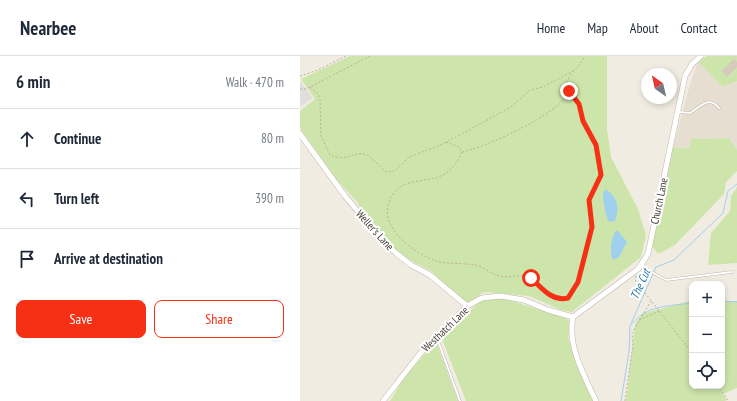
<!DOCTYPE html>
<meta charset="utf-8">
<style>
body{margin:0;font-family:"PT Sans Narrow",sans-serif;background:#f2f2f3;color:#1f2937}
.controls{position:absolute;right:12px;bottom:12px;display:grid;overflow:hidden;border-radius:8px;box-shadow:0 2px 6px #0003}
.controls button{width:36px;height:36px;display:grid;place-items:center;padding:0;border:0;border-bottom:1px solid #e0e1e3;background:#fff;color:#1f2937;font:20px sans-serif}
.compass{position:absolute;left:341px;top:12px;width:36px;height:36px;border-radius:50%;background:#fff;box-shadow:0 2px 6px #0003;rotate:326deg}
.stop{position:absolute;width:12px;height:12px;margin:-9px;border:3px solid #f53015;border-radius:50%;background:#fff}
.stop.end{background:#f53015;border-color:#fff;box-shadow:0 1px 4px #0008}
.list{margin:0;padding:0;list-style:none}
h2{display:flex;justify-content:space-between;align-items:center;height:52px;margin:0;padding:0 16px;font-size:17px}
h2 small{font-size:13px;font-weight:400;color:#747a83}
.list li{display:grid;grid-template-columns:26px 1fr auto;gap:12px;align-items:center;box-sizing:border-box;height:60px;padding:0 16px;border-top:1px solid #e0e1e3}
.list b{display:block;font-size:15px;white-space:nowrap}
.list em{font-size:13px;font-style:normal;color:#747a83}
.actions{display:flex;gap:8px;padding:12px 16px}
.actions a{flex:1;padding:9px 0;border:1px solid #f53015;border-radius:8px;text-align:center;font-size:14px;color:#f53015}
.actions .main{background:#f53015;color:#fff}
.icon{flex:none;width:22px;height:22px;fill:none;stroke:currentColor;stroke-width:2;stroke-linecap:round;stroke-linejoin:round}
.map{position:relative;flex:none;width:437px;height:345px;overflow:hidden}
header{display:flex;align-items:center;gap:24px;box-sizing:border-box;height:56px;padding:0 20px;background:#fff;border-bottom:1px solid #e0e1e3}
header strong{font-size:19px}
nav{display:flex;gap:22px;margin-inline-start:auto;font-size:14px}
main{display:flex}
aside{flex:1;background:#fff}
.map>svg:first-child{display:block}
</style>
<header>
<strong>Nearbee</strong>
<nav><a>Home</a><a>Map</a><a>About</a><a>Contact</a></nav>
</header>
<main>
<aside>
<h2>6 min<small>Walk · 470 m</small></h2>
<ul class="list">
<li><svg class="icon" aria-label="ahead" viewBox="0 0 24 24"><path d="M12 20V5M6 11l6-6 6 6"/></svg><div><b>Continue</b></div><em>80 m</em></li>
<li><svg class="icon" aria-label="left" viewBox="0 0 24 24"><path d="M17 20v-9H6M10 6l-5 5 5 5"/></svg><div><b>Turn left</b></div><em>390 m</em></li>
<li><svg class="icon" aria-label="arrive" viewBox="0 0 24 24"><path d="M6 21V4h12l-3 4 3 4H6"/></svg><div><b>Arrive at destination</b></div></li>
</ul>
<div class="actions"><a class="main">Save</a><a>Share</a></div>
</aside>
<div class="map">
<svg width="437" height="345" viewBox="0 0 437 345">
<rect width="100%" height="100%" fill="#f1ece2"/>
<path fill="#e5ded1" d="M398,6L423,31L437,25V94L428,82L391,83L389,93L373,91L390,28Z"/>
<path fill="#cde5ab" d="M50,0H307V73L311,101L338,153L346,179L341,201L272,256L261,254L229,240L184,236L168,247H163L131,215L104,201L90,188L67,162L57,146L37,124L0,72V55L15,43L1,23Z
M407,0H437V25L423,31L398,6Z
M429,82L437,94V115L426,126L424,138L375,189L358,198L352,190L373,91L389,93L391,83Z
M437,131V207L408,209L411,177L430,155L431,140Z
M182,243H206L263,261L271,266L268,282L294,345H166L142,283Z
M389,245H392V330H422V245H437V332L423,338L427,344L425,345H326L335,268L342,258Z
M136,285L158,345H90L104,322Z"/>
<path fill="#e1dfdb" d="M0,25L13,42L0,51Z"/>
<path fill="#9fd0ee" d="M306,133C318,143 320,150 315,165L309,166C305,158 303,146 303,137Z
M317,174L327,186L319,201L313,204C309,198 311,180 317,174Z"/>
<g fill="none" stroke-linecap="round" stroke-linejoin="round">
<path stroke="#9fd0ee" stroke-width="1" d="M422,245L437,246
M332,268C346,249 370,250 392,247
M321,345L329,296L330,270L356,211L374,204L423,157L428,135L437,128"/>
</g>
<path fill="#d5cabb" d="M434,3L437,6V11L427,21L421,15Z"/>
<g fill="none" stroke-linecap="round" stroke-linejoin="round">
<g stroke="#bfb6a9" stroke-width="3">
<path id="service" d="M379,56L390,57C400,51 409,39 419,52
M342,208L348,214L366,224L432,216
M137,282L160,345"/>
</g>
<g stroke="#bfb6a9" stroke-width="6">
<path id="tertiary" d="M0,78L45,140L82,184L96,197L111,209L130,219L167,250
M273,261L338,213L348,198L385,20L392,8L401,0
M273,261C267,289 284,320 296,345
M83,345L123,294L167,250L182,242L201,240L224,244L248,254L273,261"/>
</g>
<path stroke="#bdaf97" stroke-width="1" stroke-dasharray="2 2" stroke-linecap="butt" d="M0,20L18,14L46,0
M10,31L18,38L20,43L21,80L30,99C47,106 53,96 64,98C73,100 79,111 86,116L95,115L109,101L143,88L211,51L230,34L243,31L273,15L278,11L285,0
M0,33H6L70,0
M146,86L159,91L162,96C158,105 152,114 143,119C125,128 98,120 89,146C79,172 115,198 136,205C145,208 163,207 175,209C184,211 191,218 200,220C208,222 216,219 224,220C242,222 245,248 268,242L278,226L292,171L289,144L301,119L296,89L283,65L279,48L264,30L273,15
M162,96C186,91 260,58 269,36
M336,220L335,224L392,297
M339,264L359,255
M417,330L429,345
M325,345L333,289L332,277L351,245"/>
<use href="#service" stroke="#fff" stroke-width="2"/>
<use href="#tertiary" stroke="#fff" stroke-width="5"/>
</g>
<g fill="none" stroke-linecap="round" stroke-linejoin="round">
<path stroke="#f53015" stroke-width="5" d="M231,222C242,232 252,246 268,242L278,226L292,171L289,144L301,119L296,89L283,65L279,48L269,35"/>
</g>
<g text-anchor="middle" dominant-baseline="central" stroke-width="4" stroke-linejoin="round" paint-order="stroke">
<g font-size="11" fill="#423c33" stroke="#fff">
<text transform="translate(359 145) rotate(-78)">Church Lane</text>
<text transform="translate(75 174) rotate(48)">Weller's Lane</text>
<text transform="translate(145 273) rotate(-44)">Westhatch Lane</text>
</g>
<g font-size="12" font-style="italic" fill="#307aaa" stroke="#fff">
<text transform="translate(340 228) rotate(-66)">The Cut</text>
</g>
</g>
</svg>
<div class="controls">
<button>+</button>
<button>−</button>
<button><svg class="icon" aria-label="locate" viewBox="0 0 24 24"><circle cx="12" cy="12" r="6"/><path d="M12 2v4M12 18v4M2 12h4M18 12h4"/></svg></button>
</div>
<svg class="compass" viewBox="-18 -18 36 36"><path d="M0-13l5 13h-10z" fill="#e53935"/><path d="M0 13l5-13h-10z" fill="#747a83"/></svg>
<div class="stop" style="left:231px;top:222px"></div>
<div class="stop end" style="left:269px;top:35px"></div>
</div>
</main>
